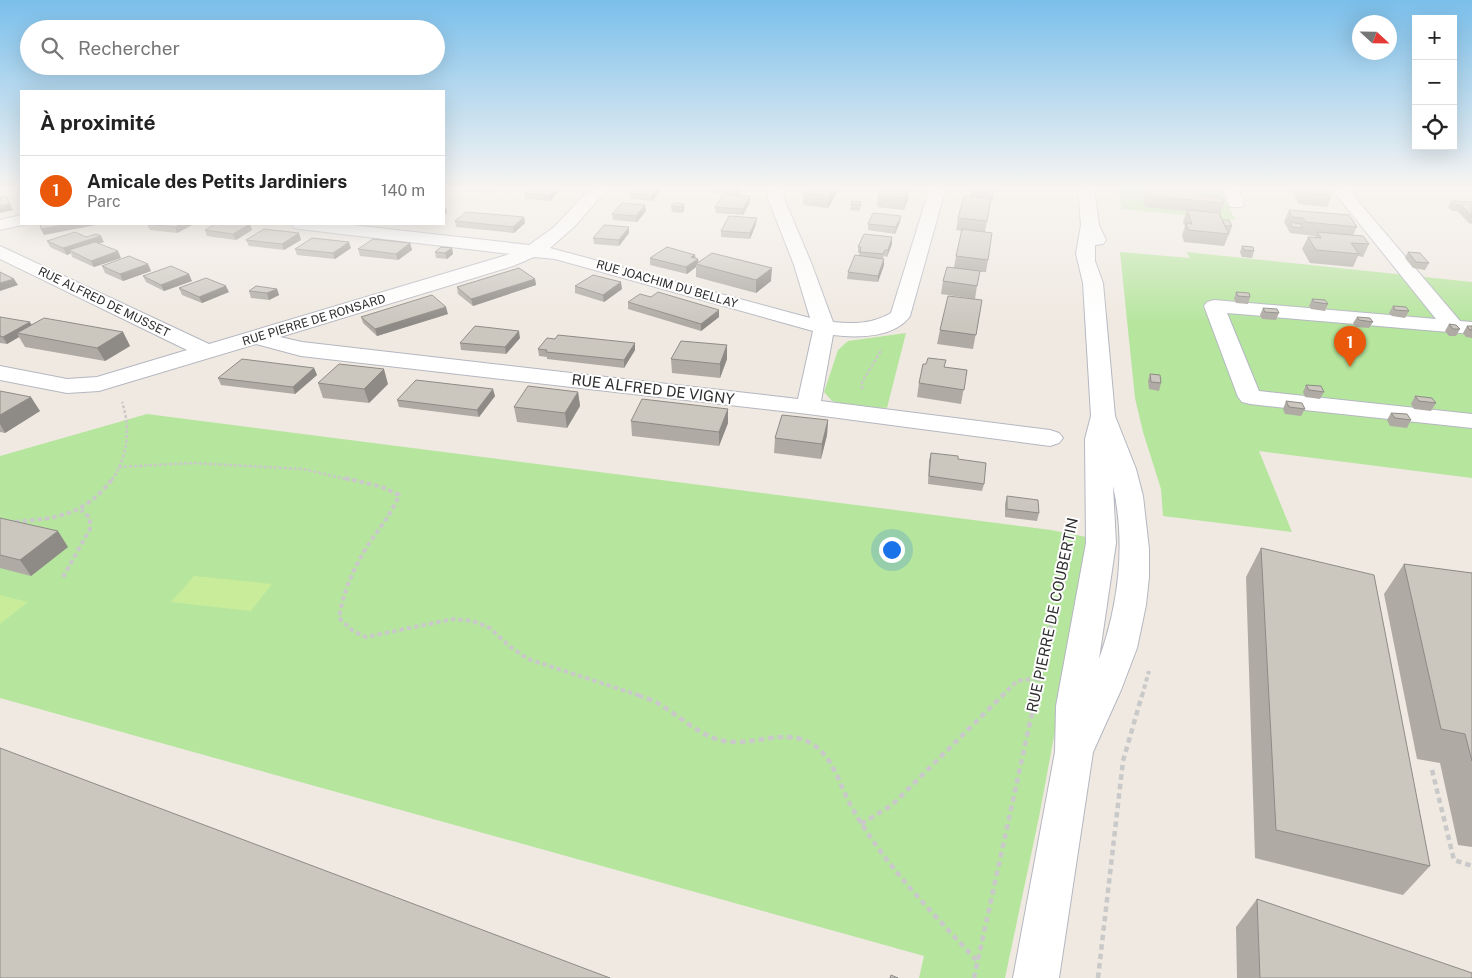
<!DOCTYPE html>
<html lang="fr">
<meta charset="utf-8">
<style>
body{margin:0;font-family:"Public Sans",sans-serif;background:#f6f6f6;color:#222}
.controls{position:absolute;right:15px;top:15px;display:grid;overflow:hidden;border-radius:0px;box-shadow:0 5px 20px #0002}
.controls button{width:45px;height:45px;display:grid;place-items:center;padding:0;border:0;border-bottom:1px solid #e0e0e0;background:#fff;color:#222;font:25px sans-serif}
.compass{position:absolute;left:1352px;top:15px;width:45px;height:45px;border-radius:50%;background:#fff;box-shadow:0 5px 20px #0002;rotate:112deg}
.you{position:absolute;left:891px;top:549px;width:18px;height:18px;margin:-12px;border:4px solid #fff;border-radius:50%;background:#1a73e8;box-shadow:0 0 0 8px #1a73e833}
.badge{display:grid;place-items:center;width:32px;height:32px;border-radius:50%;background:#ea580c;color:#fff;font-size:16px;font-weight:700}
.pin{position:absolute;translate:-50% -41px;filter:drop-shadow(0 1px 2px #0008)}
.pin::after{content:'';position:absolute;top:26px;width:18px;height:15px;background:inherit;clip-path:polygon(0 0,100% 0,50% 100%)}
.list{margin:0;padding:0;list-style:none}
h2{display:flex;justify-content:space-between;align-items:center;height:65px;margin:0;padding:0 20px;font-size:21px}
h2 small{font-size:16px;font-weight:400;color:#767676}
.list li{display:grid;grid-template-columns:32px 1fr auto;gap:15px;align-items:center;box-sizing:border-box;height:70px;padding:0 20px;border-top:1px solid #e0e0e0}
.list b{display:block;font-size:19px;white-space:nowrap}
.list p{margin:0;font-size:16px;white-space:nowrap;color:#767676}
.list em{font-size:16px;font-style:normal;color:#767676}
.icon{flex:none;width:28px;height:28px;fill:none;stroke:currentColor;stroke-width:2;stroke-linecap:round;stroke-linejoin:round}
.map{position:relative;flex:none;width:1472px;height:978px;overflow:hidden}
.search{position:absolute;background:#fff;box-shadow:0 5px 20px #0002;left:20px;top:20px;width:425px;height:55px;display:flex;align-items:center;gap:12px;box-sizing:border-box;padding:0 18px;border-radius:28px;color:#767676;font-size:19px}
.panel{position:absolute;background:#fff;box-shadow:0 5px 20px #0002;left:20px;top:90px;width:425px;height:135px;border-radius:0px}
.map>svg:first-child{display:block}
</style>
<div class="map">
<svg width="1472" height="978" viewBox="0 0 1472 978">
<rect width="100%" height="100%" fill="#efe9e1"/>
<path fill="#b6e59e" d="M1117,187H1180L1221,190L1235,220L1122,209Z
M1120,252L1190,258L1186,252L1472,282V478L1259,451L1292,532L1163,516L1161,489L1143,432L1135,398Z
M906,333L887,408L852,406L832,401L824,392L838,350L848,341Z
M147,414L1051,530L1091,538L1039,817L1005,978H919L924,956L0,698V456Z"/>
<path fill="#c9ec9a" d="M194,576L272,584L251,611L171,602Z
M0,595L28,602L0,624Z"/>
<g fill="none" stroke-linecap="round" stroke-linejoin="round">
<g stroke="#b4b7c1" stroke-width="2">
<path id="minor" d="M592,187H609L575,226L550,248L810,318L794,265L767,196L769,187H785L783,196L812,265L833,322C854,324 872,324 891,313L930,187H946L910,316C895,338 857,338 833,335L821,401L1050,430L1059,433L1063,438L1059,443L1050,446L808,414L301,356L256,344L99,391L67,393L0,380V366L67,379L97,377L187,350L0,259V246L209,344L510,254L300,229L294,228L292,224H343L529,245L553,228ZM534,257L555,259L813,331L798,399L302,342L280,337L513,266Z
M1078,187H1094L1099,225L1106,240L1103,244L1095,245V261L1103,283L1115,416L1136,469L1143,496L1149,549V577L1146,605L1137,648L1121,690L1093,752L1059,978H1013L1055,752L1056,706L1086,543L1085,439L1091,416L1083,283L1076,254L1081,225ZM1113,486C1126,543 1119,604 1099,659L1116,543Z
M1221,187H1237L1244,203L1242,207H1230Z
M1330,187H1346L1460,321L1472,322V334L1227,313L1259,391L1472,414V428L1250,404L1242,402L1238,397L1204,306L1207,302L1214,300L1436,319Z
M21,215V224H27L0,230V220Z"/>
</g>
<path stroke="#c9c9c9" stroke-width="2.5" stroke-dasharray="3 2" stroke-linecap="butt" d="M862,389V382L882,349
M119,467L192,463L303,469L350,480
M112,480C128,455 131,429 122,402"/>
<path stroke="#c9c9c9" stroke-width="4" stroke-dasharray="4.5 3" stroke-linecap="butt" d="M345,478L382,487L399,495C392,513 381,526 370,542C355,565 343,591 339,618L353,631L366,637L453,619L473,621L490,628L509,646L528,659L641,696
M15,522C59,518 85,515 113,478
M63,577L90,529V518L81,510
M1002,696L1017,681L1038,678
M1036,696L1055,607
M1142,696L1149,671"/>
<path stroke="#c9c9c9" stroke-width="4.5" stroke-dasharray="5.5 4" stroke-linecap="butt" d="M638,695C645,698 653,700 659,704C680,716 700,737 725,741C754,746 787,727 814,745C834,759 840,786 851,806C884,865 932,912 978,962
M1432,770L1454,860L1472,866
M861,824L892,805L1003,695
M974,978L1036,695
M1098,978L1123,761L1142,695"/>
<use href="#minor" fill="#fff" fill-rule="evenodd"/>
</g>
<path fill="#afaba4" d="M465,187H500L494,193L465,191Z
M713,187H742L738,195L713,193Z
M840,187L828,208L803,205V193Z
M972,187H996L993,201H991L985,232L988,260L986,272H979L975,299L941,294L943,281L954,267L956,256L962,231L956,230L958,218L970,196Z
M1177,187H1194L1197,195L1224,203L1220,214L1222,220L1232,226L1230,233L1228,232L1229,234L1224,246L1184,242L1182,235L1185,226L1183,222L1187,211L1145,207L1143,199L1146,188L1165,190L1166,188L1177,189Z
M1288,187H1327L1332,195L1327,207L1298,204L1291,189Z
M562,188L550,201L525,199L524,193Z
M909,188L908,199L904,210L877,207L878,196Z
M661,190L653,201L630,199L629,193Z
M1451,201L1472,202V224L1469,223L1457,211H1452L1448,207Z
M750,202L743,215L716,213L715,207Z
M861,202V208L859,211L850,210L851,204Z
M684,204V210L682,213L672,212L671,206Z
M1289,210L1357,227L1353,235L1369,244L1363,257L1358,256L1353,267L1310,263L1302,249L1308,237L1314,238L1315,236L1290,233L1284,222Z
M646,211L637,222L613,220L612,214Z
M524,217L525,223L514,233L456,227L455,221Z
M900,222L895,234L868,230V224Z
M147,224H194L177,233L150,230Z
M250,224L252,230L236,240L207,236L205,230Z
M756,224L750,239L721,237V231Z
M629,233L619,246L594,244L593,238Z
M86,237L104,242L99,243L121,258L94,267L72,257L71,253L67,255L50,247L47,241Z
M892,237V244L887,257L884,256L883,258L884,265L878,282L847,279L848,272L859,256V253H858V247Z
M246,240H301L284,250L249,246Z
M410,243L412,250L398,260L360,256L358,249Z
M1242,246L1254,251L1252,258L1242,257L1240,252Z
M351,248L335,259L297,255L295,249Z
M452,248L453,254L447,259L436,258L435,252Z
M1408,252L1429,263L1425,270L1413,268L1405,258Z
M650,258H695L698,262L771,281L756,293L696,277V267L687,274L650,265Z
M148,264L151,271L123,281L105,273L102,266Z
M143,276L192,281L164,291L146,282Z
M535,279L536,285L473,306L458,294L457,287Z
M575,286L622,289L604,302L575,293Z
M179,288L229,292L202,303L182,295Z
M277,289L279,295L269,300L251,298L249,291Z
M1236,292L1250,297L1248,304L1236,303L1234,299Z
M651,297L719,310V317L701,331L628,309V302Z
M1312,299L1328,304L1325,311L1311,309L1309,306Z
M982,300L973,349L937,344L940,330Z
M1393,306L1409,311L1405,318L1392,316L1389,313Z
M1263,308L1279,313L1276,320L1262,319L1260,315Z
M448,314L377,336L363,323L361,317Z
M0,317L32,325L123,332L130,346L105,361L25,347L19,337L7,344L0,343Z
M1357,317L1373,322L1369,328L1356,327L1353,323Z
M1449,324L1460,329L1456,336H1449L1445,331Z
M1467,326H1472V338L1466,337L1463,333Z
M520,338L506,354L461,350L460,343Z
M727,345V359L720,378L672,373L671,359Z
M538,349L635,350L624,368L547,359V357L539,356Z
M944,367L967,370L961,404L917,397L919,383Z
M314,368L317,375L295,394L221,385L218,378Z
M1150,374L1161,383L1159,391L1149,389L1148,381Z
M318,383L388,384L369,403L323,398Z
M1306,385L1324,392L1320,399L1305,397L1303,392Z
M0,391L40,411L5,433L0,432Z
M578,392L580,406L567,428L517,422L514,407Z
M495,396L479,417L399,407L397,400Z
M1415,396L1436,403L1431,411L1414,409L1411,404Z
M1286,401L1305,409L1301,416L1285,414L1283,409Z
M728,409V423L719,446L632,436L631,421Z
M1391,413L1411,420L1407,428L1390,426L1387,420Z
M828,420L827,435L821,459L774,453L775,438Z
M931,453L958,459L984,484L982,491L928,484L929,460Z
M1007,496L1039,513L1037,521L1005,517V504Z
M0,518L68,547L31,576L0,568Z
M1261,548L1430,866L1403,895L1255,858L1246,577Z
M1404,564L1472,573V847L1458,845L1440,763L1417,759L1384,594Z
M1257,899L1472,978H1237L1236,927Z"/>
<path fill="#8e8b86" d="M493,187H500L494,193Z
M557,187H562V188L550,201L549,195Z
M659,187H661V190L653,201L652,195Z
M740,187H742L738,195V189Z
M834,187H840L828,208L829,196Z
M909,188L908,199L904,210L905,198Z
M750,196V202L743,215V209Z
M10,204L13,210L0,213V206Z
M684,204V210L682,213V207Z
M645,205L646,211L637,222L636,216Z
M446,207L447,213L444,215V209Z
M901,216L900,222L895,234L896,227Z
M524,217L525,223L514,233L513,227Z
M757,218L756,224L750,239V233Z
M68,224H101L44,235L41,229Z
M181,224H194L177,233L175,227Z
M250,224L252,230L236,240L233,234Z
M629,227V233L619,246V240Z
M299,233L301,240L284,250L282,244Z
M101,236L104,242L73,252L69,250L71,253L67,255L63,248Z
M892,237V244L887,257L888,250Z
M349,242L351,248L335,259L333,253Z
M410,243L412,250L398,260L396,254Z
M452,248L453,254L447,259L445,253Z
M118,251L121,258L94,267L91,261Z
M695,255L696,261L698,259L699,265L696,264V267L687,274L686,267L691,257Z
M884,259V265L878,282V276Z
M148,264L151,271L123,281L120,274Z
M772,268L771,281L756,293V280Z
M189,274L192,281L164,291L161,285Z
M14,279L18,285L0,291V283Z
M535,279L536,285L473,306L471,299Z
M621,282L622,289L604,302L603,295Z
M226,286L229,292L202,303L199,297Z
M277,289L279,295L269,300L267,293Z
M446,307L448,314L377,336L375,329Z
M719,310V317L701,331V324Z
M30,322L34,329L17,333L19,337L7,344L3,337Z
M519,331L520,338L506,354L505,347Z
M123,332L130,346L105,361L97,348Z
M635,343V350L624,368V360Z
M727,345V359L720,378V364Z
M314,368L317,375L295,394L293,387Z
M384,369L388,384L369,403L364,389Z
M493,389L495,396L479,417L477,410Z
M578,392L580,406L567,428L565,413Z
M31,397L40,411L5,433L0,424V415Z
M728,409V423L719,446V432Z
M828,420L827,435L821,459L822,444Z
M58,531L68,547L31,576L20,560Z"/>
<path fill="#cbc7bf" stroke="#8e8b86" d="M531,187H557L549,195L524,193Z
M634,187H659L652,195L629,193Z
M713,187H740L738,189Z
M807,187H834L829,196L803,193Z
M882,187H898L909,188L905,198L878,196Z
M971,187H996V189Z
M1178,187H1194L1197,195L1221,197L1224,203L1149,196L1146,188L1166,190V188L1179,189Z
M1300,187H1327L1332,195L1302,193Z
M724,194L750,196L743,209L715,207Z
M6,196L10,204L0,206V197Z
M964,196L991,198L987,221L958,218Z
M852,201L861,202L859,205L851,204Z
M1451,201L1472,202V217L1461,205H1455Z
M622,203L645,205L636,216L612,214Z
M674,203L684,204L682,207L671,206Z
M1187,210L1219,213L1229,234L1188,230L1186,223L1192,224Z
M1289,210L1349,215L1357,227L1306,222L1303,218L1292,217Z
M466,212L524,217L513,227L455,221Z
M873,213L901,216L896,227L868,224Z
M729,216L757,218L750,233L721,231Z
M1222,220H1229L1232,226H1225Z
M1290,222L1301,224L1303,228L1292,227Z
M40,224H68L41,229Z
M148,224H181L175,227Z
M216,224H250L233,234L205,230Z
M604,225L629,227L619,240L593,238Z
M264,229L299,233L282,244L246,240Z
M962,229L992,233L988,260L956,256Z
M75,232L86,237L96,234L101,236L63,248L47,241Z
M1317,232L1363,236L1369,244L1351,243L1359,254L1316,250L1308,237L1321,238Z
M864,234L892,237L888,250H885L883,254L860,252L861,247H858Z
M312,238L349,242L333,253L295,249Z
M373,239L410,243L396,254L358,249Z
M95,242L118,251L91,261L69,250Z
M1242,246L1253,247L1254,251L1244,250Z
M441,247L452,248L445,253L435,252Z
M667,247L695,255L691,257L698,259L686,267L650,258Z
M1408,252L1420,253L1429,263L1416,262Z
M712,253L772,268L756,280L696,264Z
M855,255L884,259L878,276L848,272Z
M129,256L148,264L120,274L102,266Z
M171,266L189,274L161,285L143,276Z
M947,267L980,271L977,286L943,281Z
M519,268L535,279L471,299L457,287Z
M0,272L14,279L0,283Z
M593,275L621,282L603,295L575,286Z
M206,278L226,286L199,297L179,288Z
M256,286L277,289L267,293L249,291Z
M658,292L719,310L701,324L628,302L640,294L651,297Z
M1236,292L1249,293L1250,297L1238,296Z
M432,295L446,307L375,329L361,317Z
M948,296L982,300L976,335L940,330Z
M1312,299L1325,300L1328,304L1314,302Z
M1393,306L1406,307L1409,311L1395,310Z
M1263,308L1277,309L1279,313L1265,312Z
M0,317L30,322L3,337L0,336Z
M1357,317L1370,318L1373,322L1359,320Z
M44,318L123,332L97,348L17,333Z
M1449,324L1456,325L1460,329H1453Z
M475,326L519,331L505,347L460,343Z
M1467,326H1472V330H1470Z
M558,335L635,343L624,360L546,352L547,350L538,349L547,338L555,339Z
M681,341L727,345L720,364L671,359Z
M928,358L946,360L944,367L967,370L964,390L919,383L923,364H926Z
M242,359L314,368L293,387L218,378Z
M339,364L384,369L364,389L318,383Z
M1150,374L1160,375L1161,383L1151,382Z
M416,380L493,389L477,410L397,400Z
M1306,385L1321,386L1324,392L1309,390Z
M528,386L578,392L565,413L514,407Z
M0,391L31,397L0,415Z
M1415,396L1432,398L1436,403L1419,401Z
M642,399L728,409L719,432L631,421Z
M1286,401L1302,403L1305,409L1289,407Z
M1391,413L1407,414L1411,420L1395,418Z
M782,415L828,420L822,444L775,438Z
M931,453L958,456V459L986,463L984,484L929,476Z
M1007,496L1038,500L1039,513L1007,509Z
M0,518L58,531L20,560L0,555Z
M1261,548L1374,575L1430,866L1276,830Z
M1404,564L1472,573V761L1465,734L1441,729Z
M0,748L610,978H0Z
M1257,899L1472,973V978H1260Z
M891,975L898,978H890Z"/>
<linearGradient id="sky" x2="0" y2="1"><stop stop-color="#7abfeb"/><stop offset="0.58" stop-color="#f8f5f2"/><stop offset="1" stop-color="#f8f5f2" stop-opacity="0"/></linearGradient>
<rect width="1472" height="324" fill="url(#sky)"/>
<g text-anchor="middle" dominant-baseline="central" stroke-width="4" stroke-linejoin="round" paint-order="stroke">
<g font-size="12" fill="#2e2e2e" stroke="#fff">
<text transform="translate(667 284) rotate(16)">RUE JOACHIM DU BELLAY</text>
<text transform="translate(104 302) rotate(26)">RUE ALFRED DE MUSSET</text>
<text transform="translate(314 320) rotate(-17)">RUE PIERRE DE RONSARD</text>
</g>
<g font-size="15" fill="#2e2e2e" stroke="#fff">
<text transform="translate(653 389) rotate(7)">RUE ALFRED DE VIGNY</text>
<text transform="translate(1052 615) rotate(-78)">RUE PIERRE DE COUBERTIN</text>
</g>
</g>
</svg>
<div class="controls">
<button>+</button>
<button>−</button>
<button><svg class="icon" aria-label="locate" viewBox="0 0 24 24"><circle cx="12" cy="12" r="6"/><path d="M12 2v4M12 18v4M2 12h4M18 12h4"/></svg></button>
</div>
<svg class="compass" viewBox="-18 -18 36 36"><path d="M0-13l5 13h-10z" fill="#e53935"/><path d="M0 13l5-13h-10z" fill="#767676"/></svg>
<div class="you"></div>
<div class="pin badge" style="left:1350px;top:367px">1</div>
<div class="search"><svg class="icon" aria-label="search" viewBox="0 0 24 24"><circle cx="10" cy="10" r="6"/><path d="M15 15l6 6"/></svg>Rechercher</div>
<section class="panel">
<h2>À proximité<small></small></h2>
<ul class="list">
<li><span class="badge">1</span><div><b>Amicale des Petits Jardiniers</b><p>Parc</p></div><em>140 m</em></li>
</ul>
</section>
</div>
